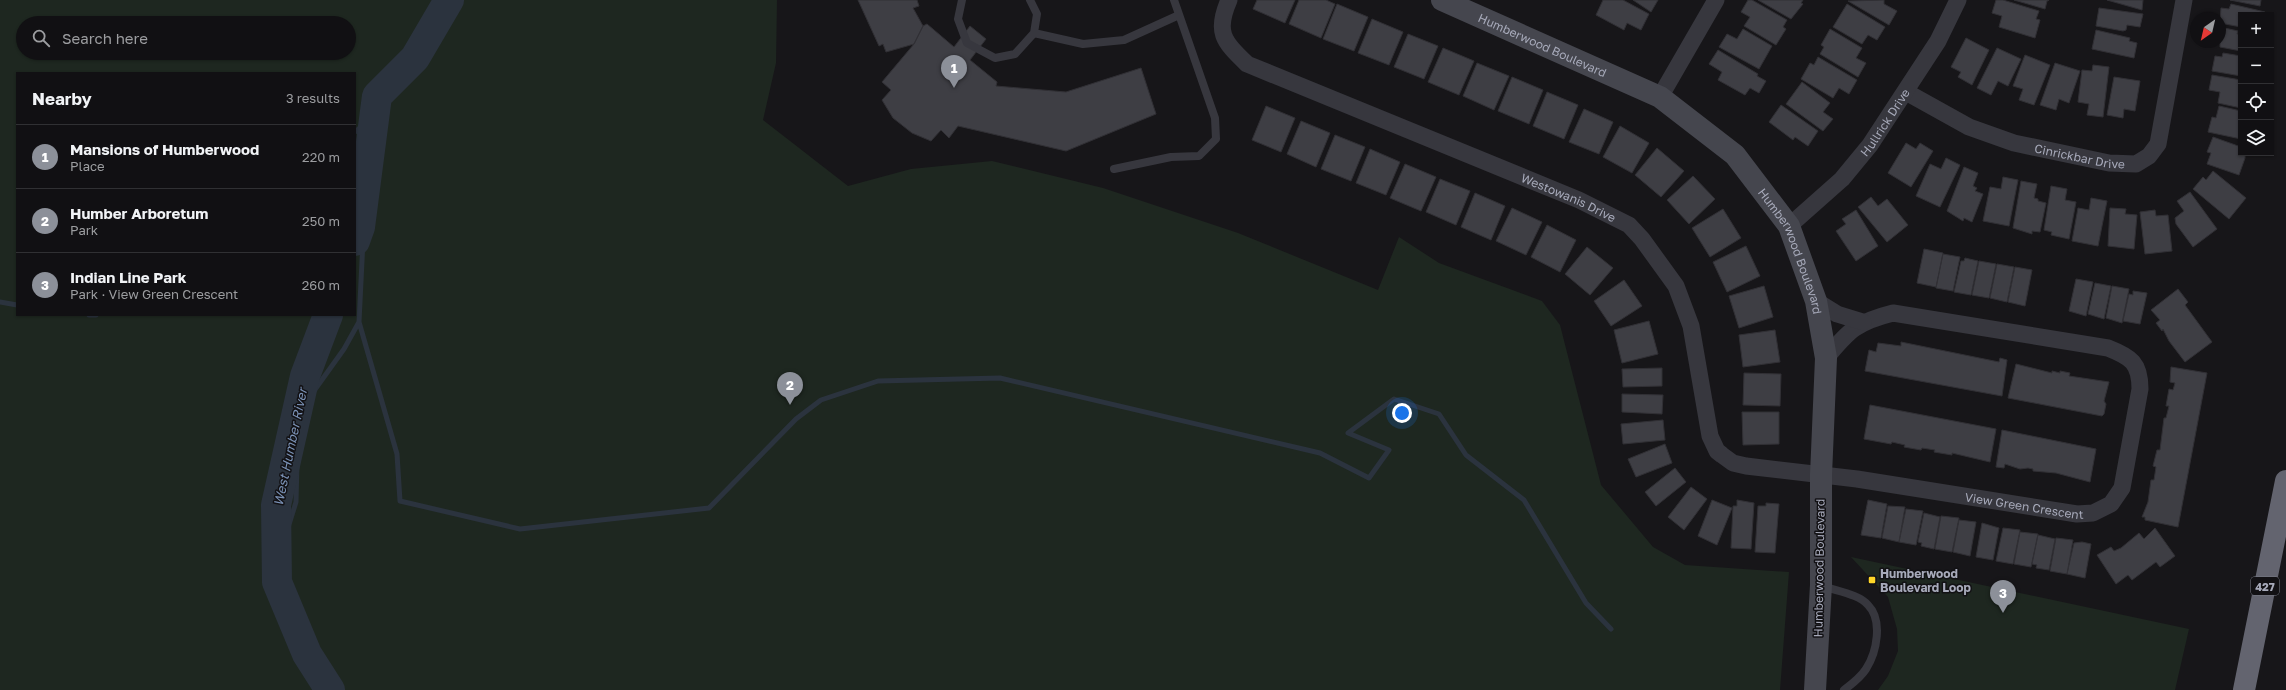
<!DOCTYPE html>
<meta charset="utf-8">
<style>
body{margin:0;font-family:"Golos Text",sans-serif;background:#1a191c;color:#f1f3f6}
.controls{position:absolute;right:12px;top:12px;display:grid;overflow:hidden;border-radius:0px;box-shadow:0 1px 3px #0004}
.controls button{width:36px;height:36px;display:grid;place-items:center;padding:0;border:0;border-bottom:1px solid #303033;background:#111013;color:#f1f3f6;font:20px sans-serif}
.compass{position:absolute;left:2190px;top:12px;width:36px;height:36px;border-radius:50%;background:#111013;box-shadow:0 1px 3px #0004;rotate:214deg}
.you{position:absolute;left:1402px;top:413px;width:14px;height:14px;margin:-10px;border:3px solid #fff;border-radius:50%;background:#1a73e8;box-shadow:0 0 0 6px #1a73e833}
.badge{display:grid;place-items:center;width:26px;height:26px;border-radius:50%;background:#8c9099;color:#fff;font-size:13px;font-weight:700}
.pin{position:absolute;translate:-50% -33px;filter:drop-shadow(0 1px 2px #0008)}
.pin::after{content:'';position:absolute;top:21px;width:14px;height:12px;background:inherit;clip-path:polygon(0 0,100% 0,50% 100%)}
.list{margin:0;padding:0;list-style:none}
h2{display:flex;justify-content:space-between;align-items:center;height:52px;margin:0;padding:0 16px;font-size:17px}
h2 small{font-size:13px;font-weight:400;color:#9c9da0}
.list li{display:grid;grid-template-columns:26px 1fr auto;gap:12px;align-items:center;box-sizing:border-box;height:64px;padding:0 16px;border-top:1px solid #303033}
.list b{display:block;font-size:15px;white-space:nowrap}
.list p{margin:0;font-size:13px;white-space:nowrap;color:#9c9da0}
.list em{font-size:13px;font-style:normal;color:#9c9da0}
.icon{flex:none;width:22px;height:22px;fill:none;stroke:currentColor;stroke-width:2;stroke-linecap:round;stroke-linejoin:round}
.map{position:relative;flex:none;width:2286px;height:690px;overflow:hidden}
.search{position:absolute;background:#111013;box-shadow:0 1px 3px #0004;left:16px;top:16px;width:340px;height:44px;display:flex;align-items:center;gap:10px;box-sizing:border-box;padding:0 14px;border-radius:22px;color:#9c9da0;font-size:15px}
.panel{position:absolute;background:#111013;box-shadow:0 1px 3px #0004;left:16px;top:72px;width:340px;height:244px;border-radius:0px}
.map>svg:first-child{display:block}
</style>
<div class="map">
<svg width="2286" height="690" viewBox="0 0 2286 690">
<rect width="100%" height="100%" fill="#171619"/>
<path fill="#1e2720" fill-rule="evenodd" d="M0,0H777L776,63L763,120L848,186L911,169L992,161L1103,188L1238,233L1378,290L1399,237L1439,263L1542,301L1560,325L1601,485L1653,547L1685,565L1789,572L1780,690H0ZM23,23H349V53H23ZM17,73H355V315H17Z
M1851,557L2189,629L2175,690H1878L1888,676L1898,651L1897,629L1888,597Z"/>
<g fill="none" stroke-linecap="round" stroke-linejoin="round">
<path stroke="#2b333e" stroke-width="5" d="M381,109L371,138L373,175L364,220L359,322L397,454L400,501L520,529L709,508L796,419L821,400L878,381L1000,378L1320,453L1369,478L1389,450L1348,433L1394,399L1439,414L1466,455L1524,500L1586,603L1611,629
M355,132L381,109L459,0
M0,302L17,305
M89,315H96
M320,690L310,673L280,592L281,550L296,502L297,463L286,430L344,349L359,322"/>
<path stroke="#2b333e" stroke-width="30" d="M355,241L360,227L377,96L415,58L449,0
M328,315L305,376L276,505L277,582L307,654L330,690"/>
</g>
<path fill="#3e3e44" stroke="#313035" d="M858,0H917L919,6L913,8L923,26L914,44L886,52L883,44L879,46Z
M1257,0H1295L1285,23L1253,9Z
M1299,0H1326L1335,4L1321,38L1289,24Z
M1603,0H1623L1649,14L1641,30L1627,23L1624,30L1596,15Z
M1633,0H1658L1651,12Z
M1748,0H1752L1787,20L1783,27L1786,29L1776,45L1744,26L1750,17L1741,12Z
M1758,0H1803L1801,3L1803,4L1791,19Z
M1884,0V4L1897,11L1889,25L1848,1Z
M1996,0H2003L2039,11L2036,19L2040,20L2035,38L1999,27L2002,16L1992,13Z
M2014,0H2049L2047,1L2045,9Z
M2107,0H2143L2142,10Z
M2230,0H2261L2260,6Z
M1337,4L1368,17L1354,51L1323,39Z
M1847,4L1885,27L1877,40L1868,35L1862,44L1833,27Z
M2231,4L2265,12L2264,15H2241V27L2220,23L2221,8L2229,9Z
M2099,8L2143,14L2140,27L2127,25L2126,30L2123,31L2096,26Z
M1372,19L1403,32L1389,65L1358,53Z
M927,24L954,47L970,26L986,39L970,60L997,82L996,86L1066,92L1141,68L1156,114L1066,151L958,126L949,138L941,130L931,141L912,133L893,118L882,100L891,90L882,82L914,44L923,26Z
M2220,27L2238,31L2237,34H2241V51L2220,47Z
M1743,29L1772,46L1759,69L1719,47L1727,34L1737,39Z
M1830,29L1862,48L1856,58L1866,63L1858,77L1820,54L1824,47L1821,45Z
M2096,30L2130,38L2129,41L2137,43L2134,58L2092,49Z
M1408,34L1438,46L1424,79L1394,67Z
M1966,38L1989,50L1972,85L1958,77L1961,72L1951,67Z
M1443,48L1474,61L1459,95L1428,82Z
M1997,48L2021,59L2008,86L1998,81L1991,95L1977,88Z
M1718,50L1758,74L1757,76L1766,81L1759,93L1750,88L1745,95L1718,80L1722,72L1709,64Z
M2223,53L2241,56V76L2212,71L2215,56L2222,57Z
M2025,55L2050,65L2034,105L2019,100L2023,89L2013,86Z
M1818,57L1857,80L1849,94L1839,88L1833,98L1801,79L1810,63L1814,65Z
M1477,63L1509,76L1494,110L1463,96Z
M2055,63L2080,71L2069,103L2059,99L2056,110L2040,105Z
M2093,65L2109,67L2103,117L2087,115L2089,104L2078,102L2082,70L2092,71Z
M2212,75L2241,80V108L2218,103L2220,92L2209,90Z
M1512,77L1543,90L1529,124L1498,111Z
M2114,77L2140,81L2135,111L2124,109L2123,118L2107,115Z
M1802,82L1830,103L1823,112L1833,119L1823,131L1786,104Z
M1547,92L1578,105L1564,139L1533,126Z
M1781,105L1818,131L1808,146L1795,137L1793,140L1769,122Z
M1266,106L1295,118L1281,152L1252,140Z
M2219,106L2241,111V139L2208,132L2212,117L2216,118Z
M1584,109L1613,122L1599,154L1569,142Z
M1301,121L1330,133L1316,167L1287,154Z
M1620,126L1649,143L1632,173L1603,157Z
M1335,135L1365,147L1351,181L1321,169Z
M2213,137L2241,147V153H2245V158L2239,175L2207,164L2211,153L2207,152Z
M1906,143L1916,149L1920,143L1933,151L1911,187L1888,173Z
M1657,148L1684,171L1661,197L1635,175Z
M1370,149L1400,162L1386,195L1356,183Z
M1946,158L1960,165L1940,207L1916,196L1930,164L1941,169Z
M1405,164L1436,177L1421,211L1390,198Z
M1964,167L1978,173L1973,186L1977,188L1975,191L1983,194L1972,222L1964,218L1963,221L1947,211Z
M2213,171L2246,198L2229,219L2193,189L2203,177L2206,180Z
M1693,176L1715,199L1689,224L1667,200Z
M2003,177L2018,180L2009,226L1983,221L1990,187L2001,189Z
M1440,179L1470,191L1456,225L1426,212Z
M2021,181L2037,184L2034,198L2038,199V201L2046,203L2040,232L2032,231V234L2013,228Z
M2051,186L2067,189L2065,200L2076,202L2069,239L2051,235L2052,232L2044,230Z
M2190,192L2217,229L2193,247L2176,224L2175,218L2184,211L2177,201Z
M1475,193L1505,206L1491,240L1461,227Z
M1871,197L1878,206L1887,199L1908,225L1887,242L1858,207Z
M2091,198L2107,201L2098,246L2072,241L2078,208L2089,210Z
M1512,208L1542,222L1526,255L1496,241Z
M2110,208L2126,209L2125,214L2137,215L2134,249L2108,246Z
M1723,209L1741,238L1710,257L1692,228Z
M1856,210L1878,246L1856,261L1836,231L1846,224L1842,219Z
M2155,210L2156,216L2168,215L2172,251L2145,254L2140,212Z
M1547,225L1576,240L1560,272L1531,257Z
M1746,246L1760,276L1727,292L1713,262Z
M1587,247L1613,268L1590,295L1565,274Z
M1924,249L1943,253L1936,287L1917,283Z
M1943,254L1960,257L1953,291L1936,288Z
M1965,258L1978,261L1971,295L1954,292L1961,261H1964Z
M1979,261L1996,264L1989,298L1972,295Z
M1997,264L2014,267L2007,302L1990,298Z
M2015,267L2032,270L2025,306L2008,302Z
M2076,279L2093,282L2086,316L2069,311Z
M1624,280L1642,306L1611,326L1594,301Z
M2095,283L2111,286L2104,319L2088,314Z
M1764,286L1773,317L1739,328L1729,296Z
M2112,286L2129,289L2122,323L2106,318Z
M2178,289L2188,302L2185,305L2212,342L2185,362L2169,341L2163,329L2162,331L2156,323L2160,320L2151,310Z
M2133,291L2147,293L2140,324L2123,321L2129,294L2133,295Z
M1649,321L1658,354L1622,363L1614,330Z
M1775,330L1780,362L1743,367L1739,335Z
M1901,342L1999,362L2000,358L2007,360L2002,396L1865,371L1869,350L1876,352L1878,343L1901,346Z
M2016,364L2052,373V371L2060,373V371L2070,373L2069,376L2109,382L2104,401L2106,404L2104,414L2102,416L2008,398Z
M2171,367L2207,373L2178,527L2145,520V517H2142L2148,502L2151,480H2154L2156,467L2153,466L2157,450H2160L2164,418H2166L2169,406H2166L2169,389L2173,390L2175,383L2170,382Z
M1662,368V386L1623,387L1622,369Z
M1744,373L1781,374L1780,406L1743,405Z
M1622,394L1663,395L1662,414L1622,412Z
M1870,405L1996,429L1990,462L1952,453V455L1934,452L1935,450L1922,448L1921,450L1904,447L1905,445L1892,442L1891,444L1864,439Z
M1742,412H1779V444L1743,445Z
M1663,420L1665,440L1623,444L1621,424Z
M2002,430L2096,449L2090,482L2056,473L2033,471V469L2028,468L2020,469L2005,464L2004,468L1996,467Z
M1665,444L1672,463L1636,477L1628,459Z
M1675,468L1686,482L1656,506L1645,492Z
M1691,487L1707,499L1684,530L1668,517Z
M1712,500L1732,508L1717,545L1698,536Z
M1737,500L1754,503L1751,549L1731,548L1733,506H1737Z
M1868,500L1887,504L1881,538L1861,535Z
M1766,503L1779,504L1775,553L1755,552L1758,506H1766Z
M1888,506L1905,507L1899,542L1882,538Z
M1906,509L1923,511L1916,545L1899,542Z
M1924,513L1940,517L1934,549L1921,546L1922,543L1918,542Z
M1941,516L1959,518L1952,552L1935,549Z
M1959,520L1976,522L1970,556L1953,552Z
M1982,523L1999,528L1993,560L1976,557Z
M2003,528L2020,530L2013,564L1996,561Z
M2155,528L2175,556L2160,567L2156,562L2132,580L2128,575L2116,584L2097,555L2111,547L2114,551L2121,548L2139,533L2144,539Z
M2020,532L2038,534L2031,567L2014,564Z
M2038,535L2055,539L2049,570L2036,568L2037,565L2032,564Z
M2056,538L2073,540L2067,574L2050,571Z
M2082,542L2091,544L2085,578L2067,574L2074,543Z"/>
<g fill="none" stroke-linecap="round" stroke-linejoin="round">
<path stroke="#37373e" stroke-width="8" d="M962,0L958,19L967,43L995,58L1015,54L1034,33L1037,14L1030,0
M1034,33L1083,44L1124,40L1179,15
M1114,169L1171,157L1199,156L1216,139L1215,118L1174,0
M1823,586C1836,591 1859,594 1868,605C1883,620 1877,652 1866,669C1861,677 1852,684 1844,690"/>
<g stroke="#37373e" stroke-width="17">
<path id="s1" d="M1229,0C1215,32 1223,41 1247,64L1579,200L1629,225L1642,239L1676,286L1691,326L1710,436L1717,451L1722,455L1733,463L1746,466L1857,479L2077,514L2093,513L2111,504L2122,488L2140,389C2140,363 2131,357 2108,348L1893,313C1857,322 1849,330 1826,358"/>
<path id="s2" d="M1906,92L1969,127L2014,143L2109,163L2136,164L2149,156L2158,144L2184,0"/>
<path d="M1660,97L1716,0"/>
<path id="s3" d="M1789,226L1842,179L1870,145L1938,41L1958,0"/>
<path d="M1816,301L1837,314L1863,322"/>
</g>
<path stroke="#45464e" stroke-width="22" id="s4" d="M1442,0L1660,97L1735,155L1789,226L1816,301L1826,358L1821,475V585L1815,690"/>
<path stroke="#63646f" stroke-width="22" d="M2244,690L2286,481"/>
</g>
<rect fill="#ffd628" stroke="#121114" stroke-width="1.5" x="1868" y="576" width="8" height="8" rx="2"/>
<g text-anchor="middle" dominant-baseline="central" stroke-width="3" stroke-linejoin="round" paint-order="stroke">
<rect fill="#121114" stroke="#7a7c88" stroke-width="1" x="2251" y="577" width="28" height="18" rx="3"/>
<g font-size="11" font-weight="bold" fill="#a7aaba">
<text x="2265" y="586">427</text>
</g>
<g font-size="12" fill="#a7aaba" stroke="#121114">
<text stroke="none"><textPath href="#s4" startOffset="110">Humberwood Boulevard</textPath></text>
<text stroke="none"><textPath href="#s3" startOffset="142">Hullrick Drive</textPath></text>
<text stroke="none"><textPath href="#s2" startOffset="187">Cinrickbar Drive</textPath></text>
<text stroke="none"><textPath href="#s1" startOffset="422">Westowanis Drive</textPath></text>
<text stroke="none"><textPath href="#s4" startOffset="446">Humberwood Boulevard</textPath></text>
<text stroke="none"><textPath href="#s1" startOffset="1051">View Green Crescent</textPath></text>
<text transform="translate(1819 568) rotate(-89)">Humberwood Boulevard</text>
</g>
<g font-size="12" font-weight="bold" fill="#a7aaba" stroke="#121114" text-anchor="start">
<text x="1880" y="573">Humberwood<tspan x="1880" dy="14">Boulevard Loop</tspan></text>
</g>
<g font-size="13" font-style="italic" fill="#7c93b7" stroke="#121114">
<text transform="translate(290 447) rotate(-78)">West Humber River</text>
</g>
</g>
</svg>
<div class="controls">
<button>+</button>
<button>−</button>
<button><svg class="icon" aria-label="locate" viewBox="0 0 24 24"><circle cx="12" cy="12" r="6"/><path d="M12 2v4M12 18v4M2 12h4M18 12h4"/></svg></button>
<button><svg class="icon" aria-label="layers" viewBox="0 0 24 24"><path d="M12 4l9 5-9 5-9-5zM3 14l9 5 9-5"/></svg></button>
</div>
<svg class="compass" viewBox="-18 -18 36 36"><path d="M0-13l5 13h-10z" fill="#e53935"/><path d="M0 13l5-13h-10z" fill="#9c9da0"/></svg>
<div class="you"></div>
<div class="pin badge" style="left:954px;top:88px">1</div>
<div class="pin badge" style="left:790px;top:405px">2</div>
<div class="pin badge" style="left:2003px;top:613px">3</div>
<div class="search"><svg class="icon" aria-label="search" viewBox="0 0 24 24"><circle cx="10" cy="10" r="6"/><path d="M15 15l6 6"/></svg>Search here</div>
<section class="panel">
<h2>Nearby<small>3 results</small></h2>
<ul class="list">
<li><span class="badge">1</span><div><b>Mansions of Humberwood</b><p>Place</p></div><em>220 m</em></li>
<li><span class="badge">2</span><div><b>Humber Arboretum</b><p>Park</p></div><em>250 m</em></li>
<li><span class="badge">3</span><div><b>Indian Line Park</b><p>Park · View Green Crescent</p></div><em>260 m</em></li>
</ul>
</section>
</div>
